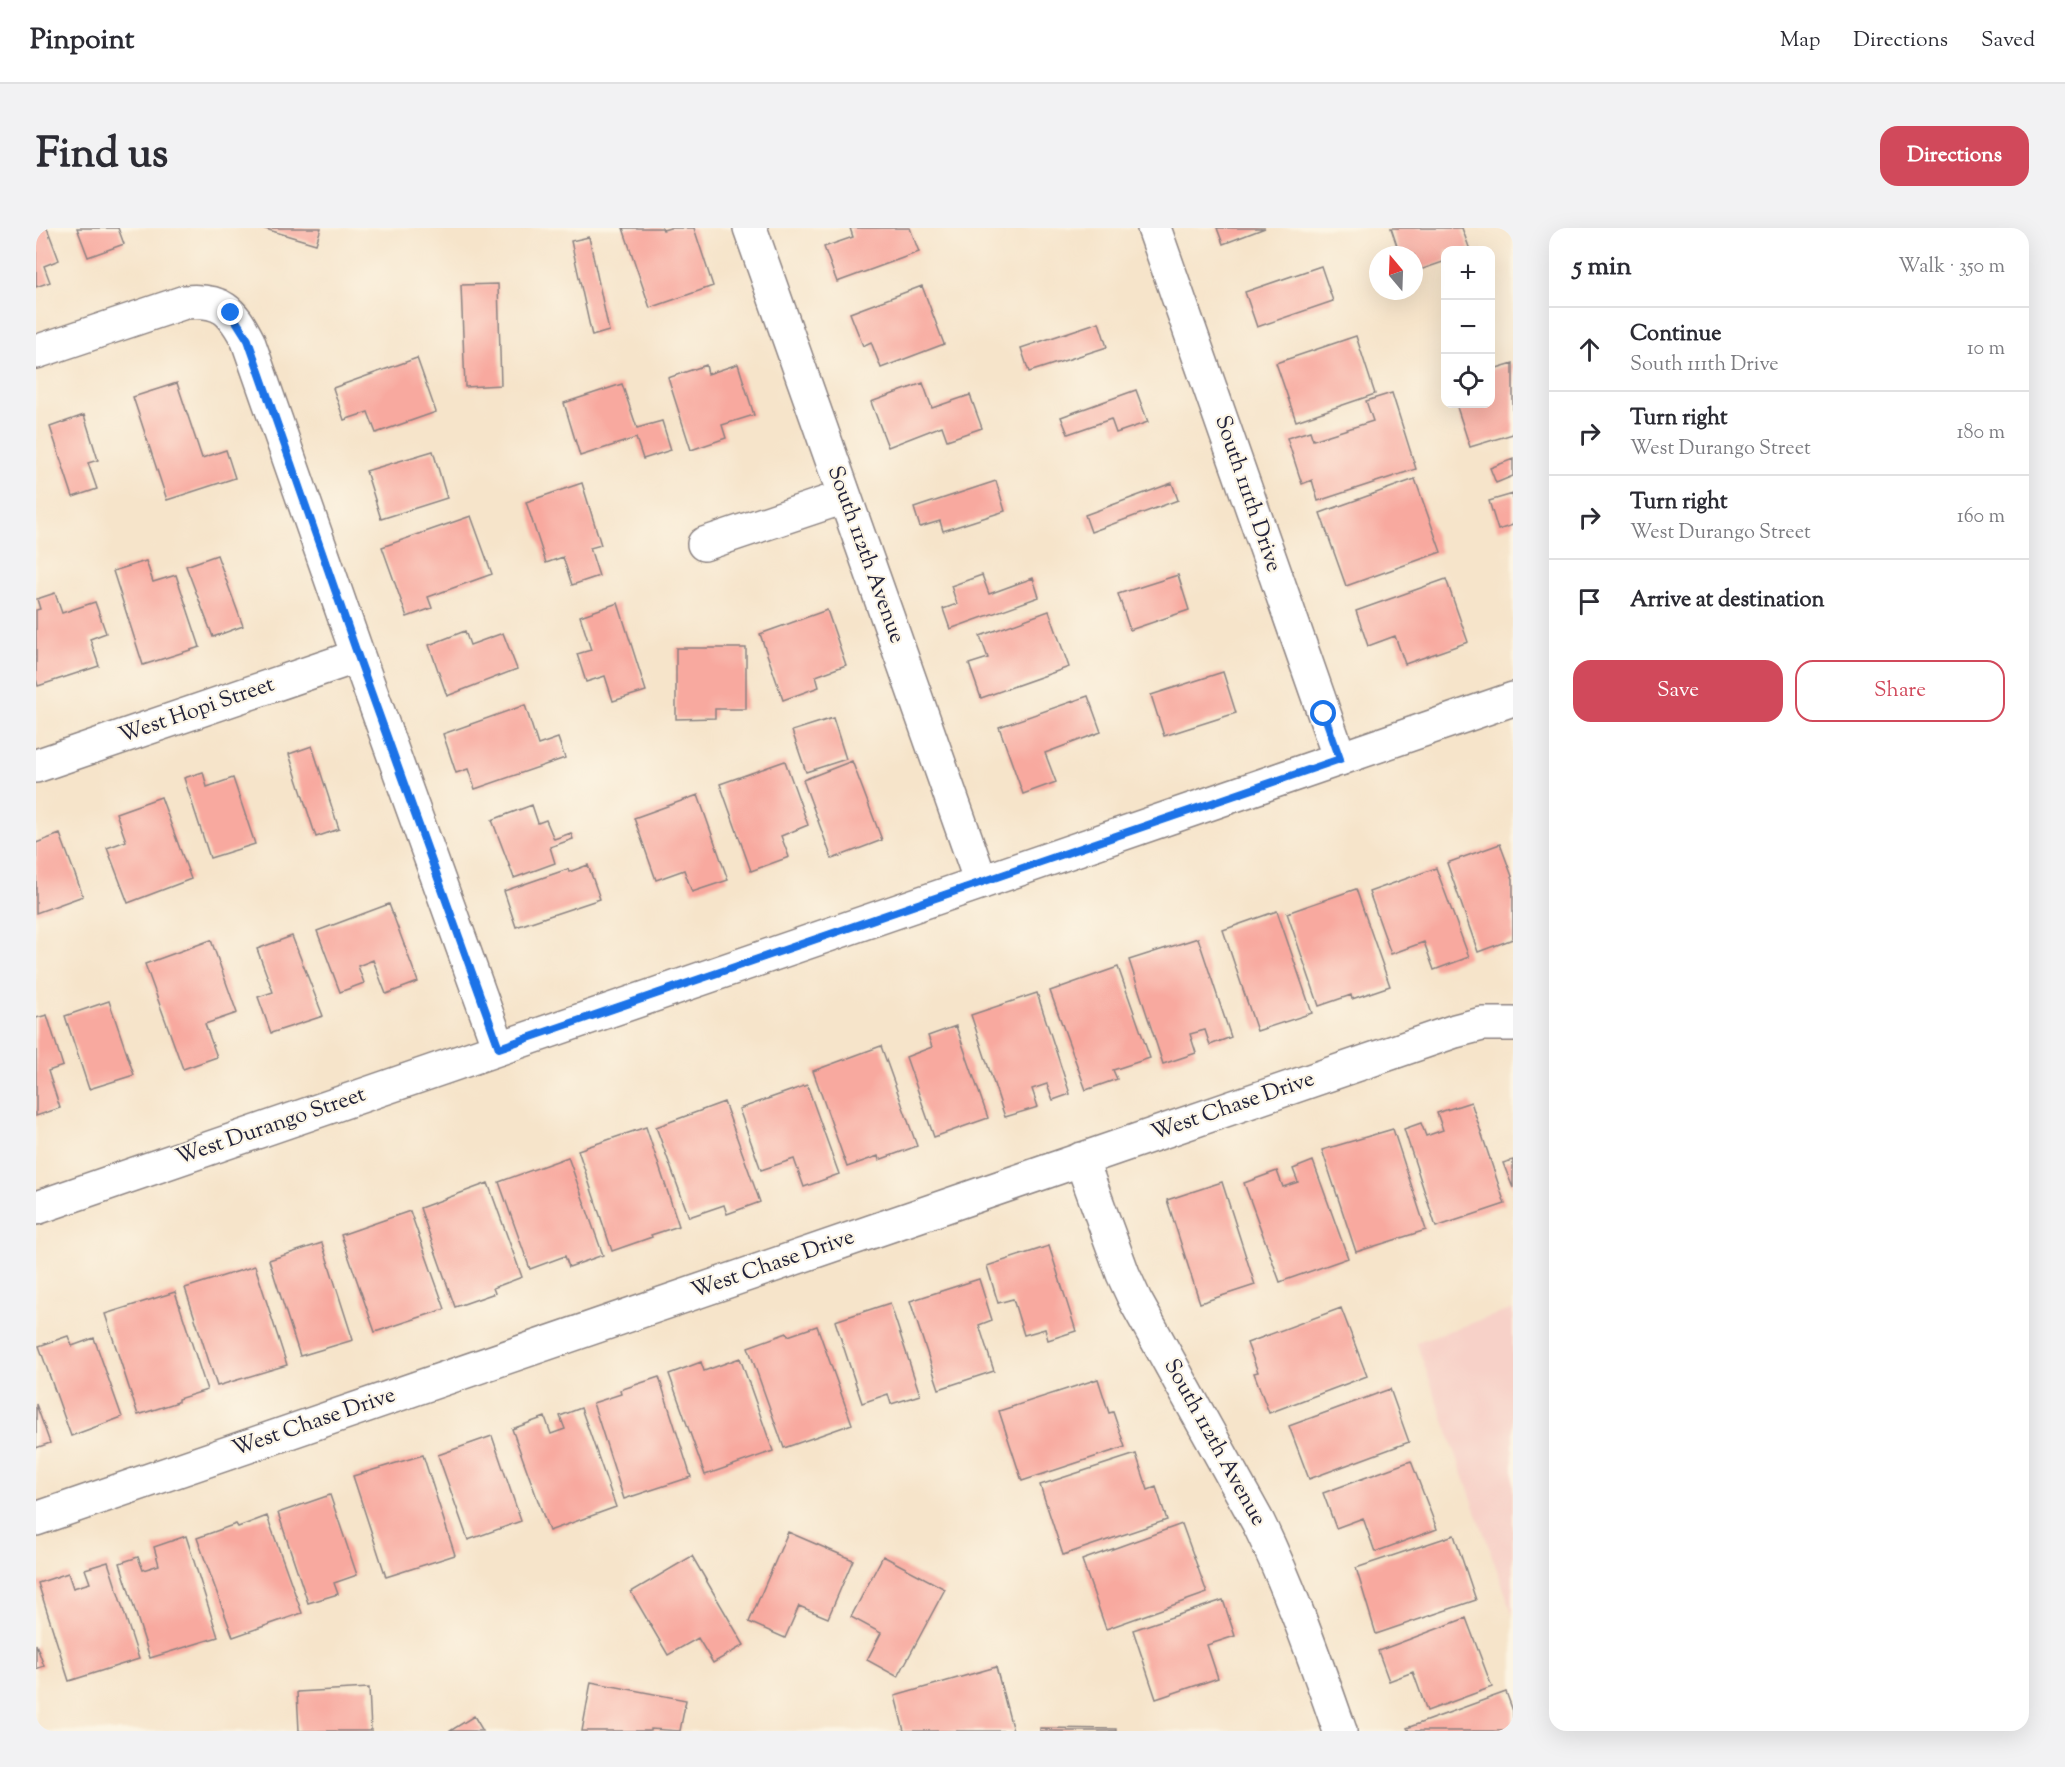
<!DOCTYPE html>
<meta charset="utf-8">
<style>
body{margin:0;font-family:"Sorts Mill Goudy",serif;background:#f2f2f3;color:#2b2b33}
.controls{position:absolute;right:18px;top:18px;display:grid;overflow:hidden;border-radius:12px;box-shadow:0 6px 24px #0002}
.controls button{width:54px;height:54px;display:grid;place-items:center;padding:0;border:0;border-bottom:2px solid #e1e1e2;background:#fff;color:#2b2b33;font:30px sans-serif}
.compass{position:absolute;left:1333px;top:18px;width:54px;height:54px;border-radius:50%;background:#fff;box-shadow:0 6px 24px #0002;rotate:341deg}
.stop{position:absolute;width:18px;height:18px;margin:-14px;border:4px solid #1a73e8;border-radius:50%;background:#fff}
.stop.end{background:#1a73e8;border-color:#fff;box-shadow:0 2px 6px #0008}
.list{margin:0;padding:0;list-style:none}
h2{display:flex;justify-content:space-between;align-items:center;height:78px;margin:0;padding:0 24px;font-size:26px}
h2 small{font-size:20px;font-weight:400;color:#7c7c81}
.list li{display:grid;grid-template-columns:39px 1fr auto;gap:18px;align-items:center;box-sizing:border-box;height:84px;padding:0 24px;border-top:2px solid #e1e1e2}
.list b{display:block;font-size:22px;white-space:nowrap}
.list p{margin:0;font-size:20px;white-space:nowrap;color:#7c7c81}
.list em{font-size:20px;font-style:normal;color:#7c7c81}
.actions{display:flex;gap:12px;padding:18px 24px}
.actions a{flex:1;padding:14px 0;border:2px solid #d1495b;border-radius:18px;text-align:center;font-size:21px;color:#d1495b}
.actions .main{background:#d1495b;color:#fff}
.icon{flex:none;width:33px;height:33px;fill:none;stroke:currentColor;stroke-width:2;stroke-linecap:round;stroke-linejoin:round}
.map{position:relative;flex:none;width:1477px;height:1503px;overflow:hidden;border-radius:18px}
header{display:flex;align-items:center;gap:36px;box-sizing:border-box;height:84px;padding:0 30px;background:#fff;border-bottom:2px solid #e1e1e2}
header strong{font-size:28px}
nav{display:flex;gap:33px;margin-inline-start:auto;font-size:21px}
.intro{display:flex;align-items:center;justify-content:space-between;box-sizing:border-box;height:144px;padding:0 36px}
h1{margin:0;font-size:42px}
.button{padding:15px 27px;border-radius:18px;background:#d1495b;color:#fff;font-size:21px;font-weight:700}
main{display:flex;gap:36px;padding:0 36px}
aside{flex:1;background:#fff;border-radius:18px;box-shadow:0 6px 24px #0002}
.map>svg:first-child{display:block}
</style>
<header>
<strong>Pinpoint</strong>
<nav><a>Map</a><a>Directions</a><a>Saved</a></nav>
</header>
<div class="intro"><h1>Find us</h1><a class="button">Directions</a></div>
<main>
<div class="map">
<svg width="1477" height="1503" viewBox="0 0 1477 1503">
<rect width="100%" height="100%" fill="#fcf5e5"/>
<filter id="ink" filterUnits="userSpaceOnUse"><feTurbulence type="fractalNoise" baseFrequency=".0167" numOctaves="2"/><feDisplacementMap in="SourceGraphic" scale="12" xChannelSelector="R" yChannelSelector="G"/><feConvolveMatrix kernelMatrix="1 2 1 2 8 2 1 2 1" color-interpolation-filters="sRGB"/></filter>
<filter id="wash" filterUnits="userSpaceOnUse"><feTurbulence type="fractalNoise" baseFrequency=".008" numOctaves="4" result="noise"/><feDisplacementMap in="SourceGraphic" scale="24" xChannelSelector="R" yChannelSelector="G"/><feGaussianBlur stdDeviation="1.35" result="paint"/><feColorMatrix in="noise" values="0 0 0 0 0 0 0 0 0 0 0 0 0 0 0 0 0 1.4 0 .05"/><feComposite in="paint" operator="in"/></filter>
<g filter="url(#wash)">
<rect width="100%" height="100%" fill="#f6e4ca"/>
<path fill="#f7d1c8" d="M1477,1081V1387L1380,1114Z"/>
<g id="blocks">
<path fill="#f8a99f" d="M0,0H11L23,32L8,38L14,54L0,59Z
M41,0H82L88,16L52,29Z
M226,0H285L280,16Z
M587,0H626L627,2L634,0H658L677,58L614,80Z
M814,0H874L883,24L801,54L788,19L817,9Z
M1181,0H1229L1187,16Z
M1355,0H1426L1434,22H1410V33L1378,44V27H1364Z
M553,9L573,103L556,108L535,13Z
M1285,38L1297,73L1221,99L1209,64Z
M462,56L465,157L429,159L425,57Z
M886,58L908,116L845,140L835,114L827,118L814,85Z
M1063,94L1071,119L993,144L985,120Z
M1320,108L1339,166L1260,193L1240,135Z
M381,130L400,184L340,205L332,184L308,192L297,160Z
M1477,135V206L1434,219L1420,176H1454V142Z
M702,136L718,187L686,197L690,210L655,222L632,150L670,137L672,146Z
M141,155L166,230L190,222L199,250L131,272L97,169Z
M887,155L896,180L934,167L946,200L911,212L906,198L852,219L835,174Z
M586,156L601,200L626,193L635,222L607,231L600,210L544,228L528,175Z
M1100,162L1112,194L1080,205L1075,191L1032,206L1025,189Z
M1356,165L1380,241L1282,273L1276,252L1266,256L1251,210L1274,203L1277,212L1337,193L1330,173Z
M48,187L62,232L52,235L61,261L37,269L14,199Z
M397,223L411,270L345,291L330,243Z
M1477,231V248L1460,255L1454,240Z
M1379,251L1405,324L1310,358L1284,285Z
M960,253L969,283L907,303L904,293L884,299L878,280Z
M546,255L565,317L554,320L563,348L536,357L527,329L510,335L490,274Z
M1136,255L1142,272L1055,304L1049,287Z
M1477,266V297L1462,302L1453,273Z
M435,288L456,346L392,369L396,380L371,389L346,319Z
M181,327L207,398L177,409L150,338Z
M110,333L117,354L140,347L164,419L107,437L77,343Z
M946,347L953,366L997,350L1003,369L914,401L907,381L921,376L915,358Z
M1142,347L1153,382L1094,402L1082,366Z
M1410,351L1432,414L1369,436L1359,408L1332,418L1320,383Z
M19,365L26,385L59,374L70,405L54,411L63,438L2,458L0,451V382L4,381L1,371Z
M582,375L610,463L577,473L569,448L550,454L541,426L555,422L544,388Z
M791,382L810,437L780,448L783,459L747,472L724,406Z
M1013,383L1033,439L945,470L933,436L952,430L944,408Z
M429,403L434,417L467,405L481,441L411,468L393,417Z
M640,420H710V481H679V490L640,491Z
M1187,444L1200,485L1128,508L1115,467Z
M1052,468L1065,504L1009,525L1020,554L987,566L963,499Z
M489,477L502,517L522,510L529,530L439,561L432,541L420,545L407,506Z
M797,490L810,531L770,544L756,503Z
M276,518L303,601L280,609L253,526Z
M749,533L772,597L745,608L753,629L715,643L684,556Z
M816,533L846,612L796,631L767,552Z
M167,544L171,559L197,550L219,616L174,630L148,550Z
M662,567L692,652L656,664L648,642L620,652L598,590Z
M125,569L155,651L92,675L71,620L90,613L80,585Z
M496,577L502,595L510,592L518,611L535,605L537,611L514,619L519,635L478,650L456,592Z
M24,606L47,668L0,685V615Z
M1464,616L1477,651V711L1442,724L1411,635Z
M552,637L564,671L480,699L468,663L532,641L533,644Z
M1400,640L1433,729L1398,742L1388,714L1355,726L1333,664Z
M1320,661L1354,758L1316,771L1315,767L1283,778L1251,685Z
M353,676L382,754L350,766L337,732L322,738L328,755L304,764L281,703Z
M1241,683L1276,785L1221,803L1187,702Z
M256,708L287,788L235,805L222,769L237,764L221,721Z
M1162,710L1195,809L1174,817L1169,802L1154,806L1160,825L1127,836L1093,732Z
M175,712L201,785L169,796L181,829L147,841L109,736Z
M1082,739L1114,830L1077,842L1081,851L1050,862L1014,763Z
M1001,765L1034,866L1017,872L1011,856L996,861L1002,879L969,889L935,787Z
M73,773L98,847L53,861L29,788Z
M11,787L27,838L12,843L24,880L0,888V790Z
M920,798L952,890L898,909L870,829L896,819L892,808Z
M845,818L881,918L843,932L842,928L811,939L777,843Z
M771,857L803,946L768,959L758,931L725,942L703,881Z
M688,874L724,974L691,986L688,977L653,989L620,899Z
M1435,874L1469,976L1400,999L1368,901L1385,895L1390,908L1407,902L1401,885Z
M610,899L643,998L615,1007L616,1009L576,1023L542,922Z
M1357,901L1390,1002L1320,1024L1286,922Z
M532,929L567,1027L533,1039L529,1028L494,1041L463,954Z
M1477,932V960L1467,935Z
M1277,933L1312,1030L1244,1054L1208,955L1241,943L1247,959L1262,954L1257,941Z
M1186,954L1219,1057L1164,1075L1131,972Z
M452,955L486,1049L457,1060L459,1065L419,1079L384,980Z
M374,983L409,1081L339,1104L305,1007Z
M286,1015L317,1112L264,1128L233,1032Z
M1013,1018L1040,1103L1012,1112L1009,1101L988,1107L977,1071L962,1075L951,1038Z
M219,1038L251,1137L181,1158L149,1060Z
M943,1051L956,1092L943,1097L958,1143L903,1161L874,1073Z
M139,1064L171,1162L142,1171V1174L102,1187L69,1086Z
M854,1075L884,1167L855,1176L852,1166L826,1175L799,1093Z
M1305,1080L1331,1148L1233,1185L1218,1145L1222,1144L1211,1115Z
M781,1098L816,1196L748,1220L712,1119L751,1105L752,1108Z
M32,1108L36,1118L58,1110L86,1189L35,1208L3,1118Z
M704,1130L737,1223L669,1247L633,1146L665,1134L668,1143Z
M623,1149L655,1249L588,1271L557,1175L585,1166L584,1162Z
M1062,1151L1073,1185L1077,1184L1089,1219L986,1253L963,1183Z
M1354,1161L1373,1214L1273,1251L1253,1198Z
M0,1176L14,1215L0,1220Z
M545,1180L580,1279L513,1303L476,1201L509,1189L515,1206L529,1201L524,1188Z
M456,1208L485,1293L432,1312L402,1227Z
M1100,1226L1112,1262L1120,1259L1131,1292L1027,1327L1004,1257Z
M387,1227L419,1327L350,1349L317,1248Z
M1375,1233L1401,1301L1339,1324L1327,1290L1300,1300L1287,1265Z
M294,1267L321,1347L298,1355L302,1366L272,1375L242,1285Z
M231,1288L266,1385L197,1409L161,1310L200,1296L202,1299Z
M1146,1296L1171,1365L1070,1401L1046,1332Z
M752,1304L817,1332L792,1390L763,1378L749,1410L713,1394Z
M1418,1307L1440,1372L1340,1406L1320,1340Z
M150,1308L182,1409L114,1430L84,1335L102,1329L107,1342L123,1337L118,1319Z
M656,1328L708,1417L677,1435L662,1410L632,1427L595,1364Z
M847,1328L909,1361L862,1449L831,1432L845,1405L815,1389Z
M72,1334L103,1431L33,1453L2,1355L32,1345L37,1360L54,1355L49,1341Z
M1187,1372L1199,1408L1171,1417L1182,1450L1120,1471L1097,1402Z
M1430,1390L1456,1459L1391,1483L1377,1444L1353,1453L1342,1423Z
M0,1416L8,1438L0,1441Z
M960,1439L977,1503H868L859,1468Z
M555,1454L650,1472L644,1503L615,1501V1503H546Z
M333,1460L335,1503H263L261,1464Z
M1470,1464L1477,1483V1503H1373L1371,1500Z
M438,1488L447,1503H414Z
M1004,1500L1080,1501V1503H1004Z"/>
</g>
</g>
<g filter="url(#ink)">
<use href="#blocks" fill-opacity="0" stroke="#8c8382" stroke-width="1.5"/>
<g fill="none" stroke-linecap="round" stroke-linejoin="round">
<g stroke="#8c8382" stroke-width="36">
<path id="minor" d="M714,0L945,654
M1118,0L1304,531
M0,124L149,74C186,71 196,82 212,113L322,428L463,820
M668,316L808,269
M0,538L322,428
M1045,931L1087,1046L1099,1072L1222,1294C1255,1362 1279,1432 1304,1503
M0,1291L1419,803L1446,796H1477"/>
</g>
<g stroke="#8c8382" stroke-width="36">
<path id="tertiary" d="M0,980L1477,471"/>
</g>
<use href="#minor" stroke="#fff" stroke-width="33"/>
<use href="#tertiary" stroke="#fff" stroke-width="33"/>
</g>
</g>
<g fill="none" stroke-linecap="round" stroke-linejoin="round" filter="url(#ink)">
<path stroke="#1a73e8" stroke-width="8" d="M195,85L212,112L322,428L463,820L1304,531L1288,486"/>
</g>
<g text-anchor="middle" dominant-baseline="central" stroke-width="4.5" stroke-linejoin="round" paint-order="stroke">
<g font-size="22" fill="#22223b" stroke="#fcf5e5">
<text transform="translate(1211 266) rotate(71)">South 111th Drive</text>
<text transform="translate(829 327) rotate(70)">South 112th Avenue</text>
<text transform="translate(161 483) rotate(-19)">West Hopi Street</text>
<text transform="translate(1197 879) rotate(-19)">West Chase Drive</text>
<text transform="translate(235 899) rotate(-19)">West Durango Street</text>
<text transform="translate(737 1037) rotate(-19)">West Chase Drive</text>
<text transform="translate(278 1195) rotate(-19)">West Chase Drive</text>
<text transform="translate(1178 1215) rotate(61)">South 112th Avenue</text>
</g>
</g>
</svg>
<div class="controls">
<button>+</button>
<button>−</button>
<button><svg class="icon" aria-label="locate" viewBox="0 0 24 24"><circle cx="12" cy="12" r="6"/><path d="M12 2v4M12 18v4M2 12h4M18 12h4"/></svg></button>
</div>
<svg class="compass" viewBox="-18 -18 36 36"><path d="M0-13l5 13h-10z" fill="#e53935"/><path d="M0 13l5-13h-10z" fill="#7c7c81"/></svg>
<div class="stop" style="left:1288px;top:486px"></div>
<div class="stop end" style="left:195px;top:85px"></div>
</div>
<aside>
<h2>5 min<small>Walk · 350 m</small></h2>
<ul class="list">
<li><svg class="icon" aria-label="ahead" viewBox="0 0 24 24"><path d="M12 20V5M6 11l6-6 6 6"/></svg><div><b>Continue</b><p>South 111th Drive</p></div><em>10 m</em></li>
<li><svg class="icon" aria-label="right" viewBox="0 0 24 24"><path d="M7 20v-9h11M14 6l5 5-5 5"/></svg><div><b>Turn right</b><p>West Durango Street</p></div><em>180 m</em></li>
<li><svg class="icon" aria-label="right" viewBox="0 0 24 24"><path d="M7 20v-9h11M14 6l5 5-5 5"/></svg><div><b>Turn right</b><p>West Durango Street</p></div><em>160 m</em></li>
<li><svg class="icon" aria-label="arrive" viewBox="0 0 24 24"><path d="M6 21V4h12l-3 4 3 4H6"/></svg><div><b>Arrive at destination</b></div></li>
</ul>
<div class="actions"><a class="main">Save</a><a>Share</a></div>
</aside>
</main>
